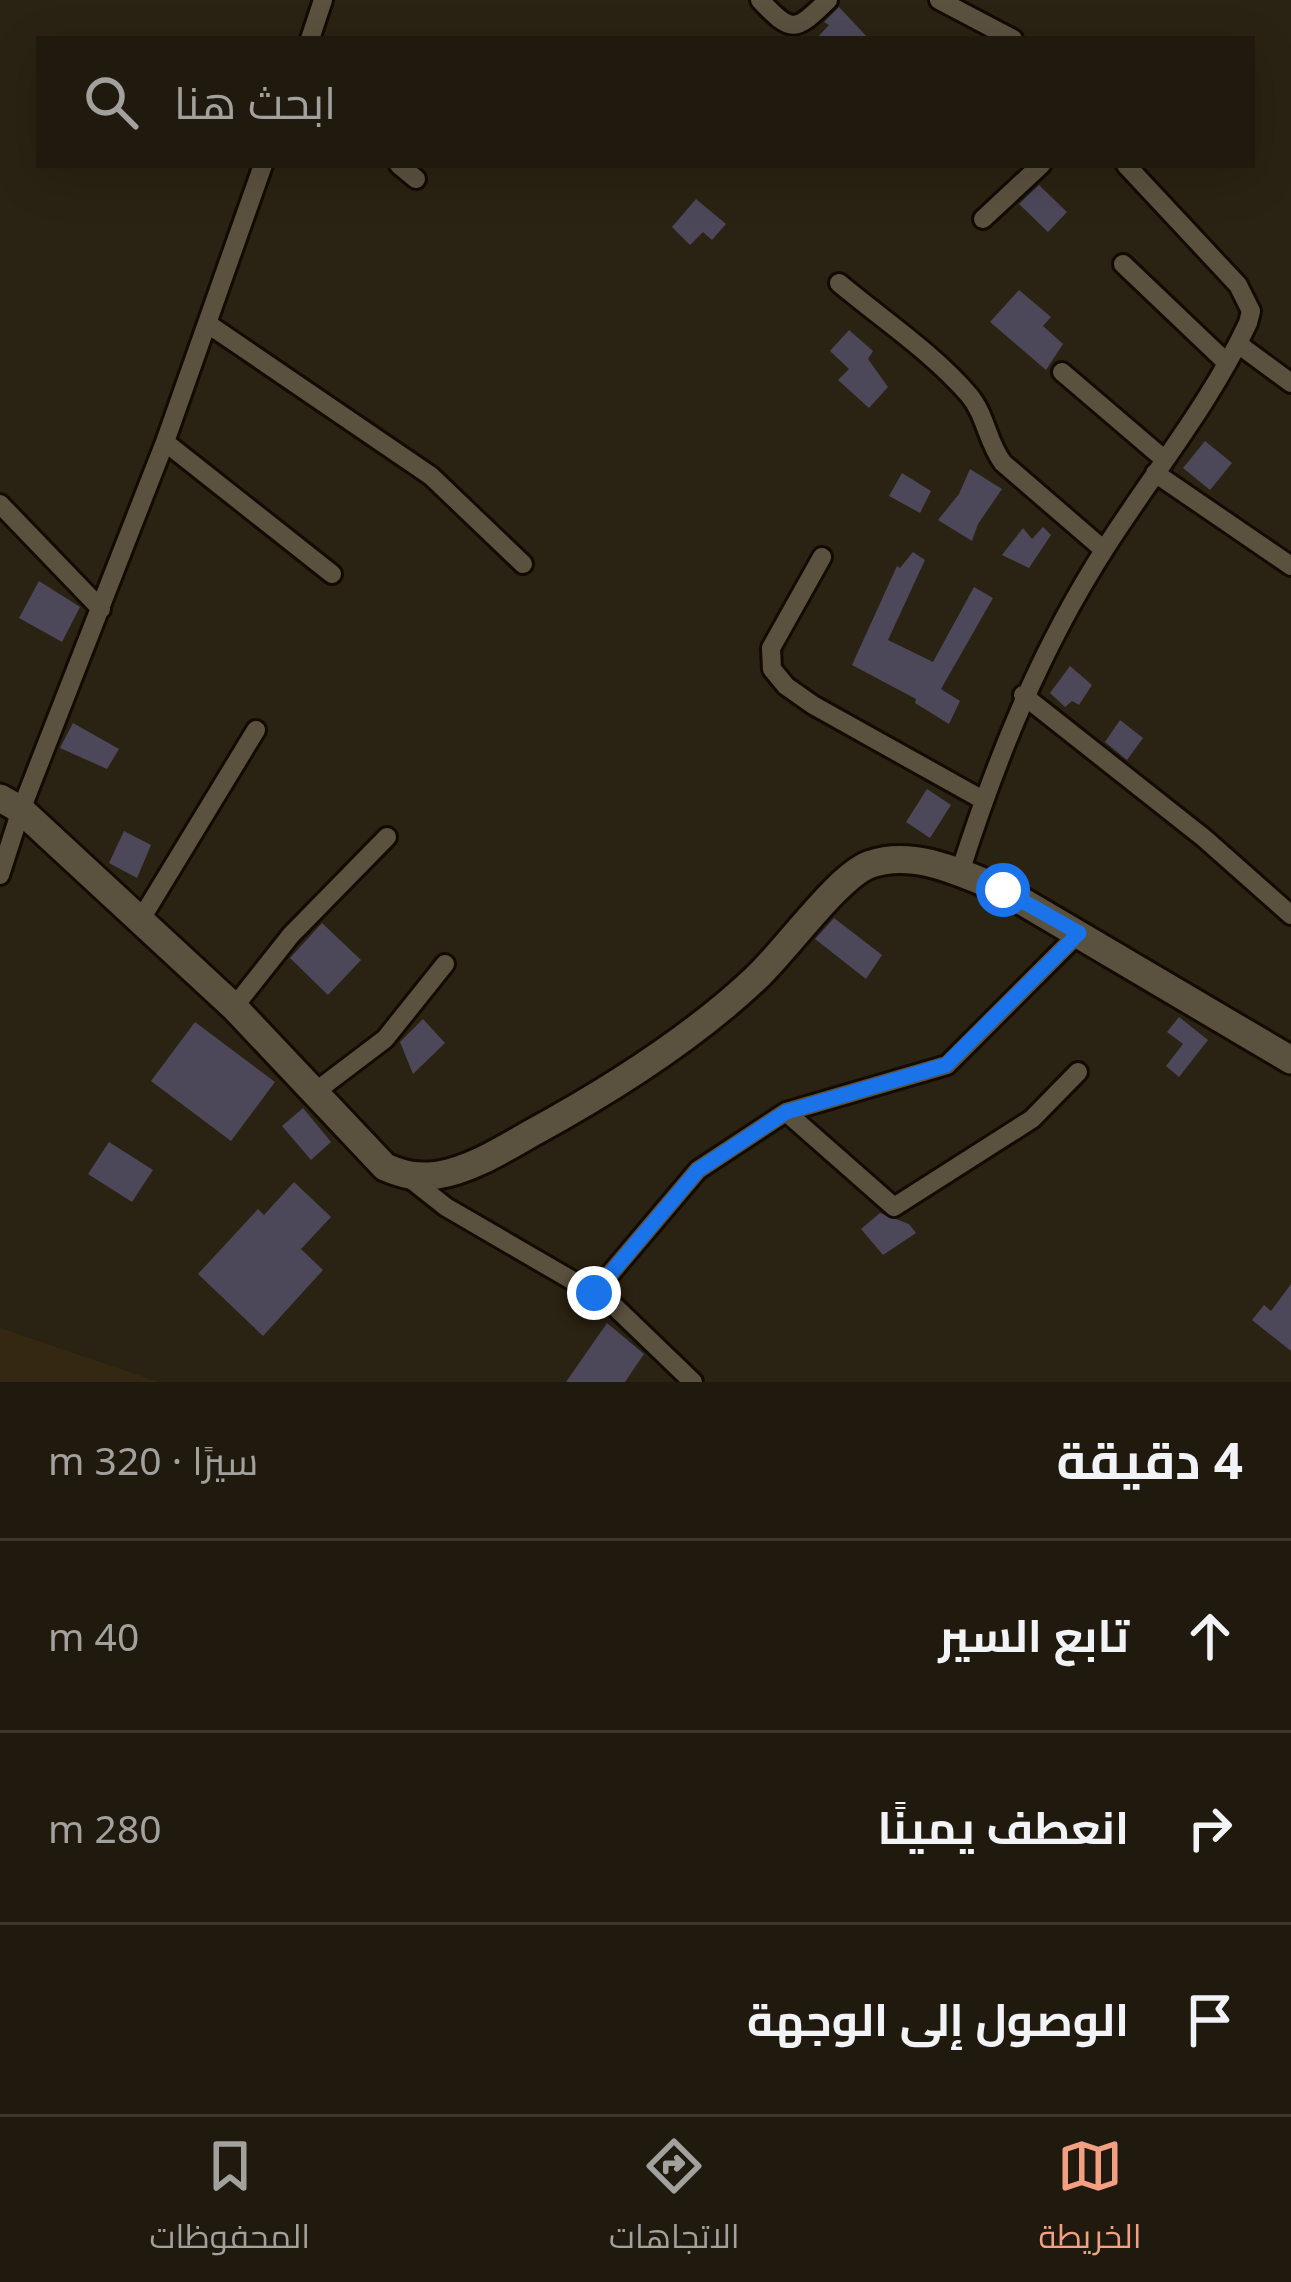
<!DOCTYPE html>
<html lang="ar">
<meta charset="utf-8">
<style>
body{margin:0;font-family:"Noto Sans",Cairo,sans-serif;background:#2d271c;color:#f1f3f6;direction:rtl}
.stop{position:absolute;width:36px;height:36px;margin:-27px;border:9px solid #1a73e8;border-radius:50%;background:#fff}
.stop.end{background:#1a73e8;border-color:#fff;box-shadow:0 3px 12px #0008}
.list{margin:0;padding:0;list-style:none}
h2{display:flex;justify-content:space-between;align-items:center;height:156px;margin:0;padding:0 48px;font-size:51px}
h2 small{font-size:39px;font-weight:400;color:#a2a19e}
.list li{display:grid;grid-template-columns:78px 1fr auto;gap:36px;align-items:center;box-sizing:border-box;height:192px;padding:0 48px;border-top:3px solid #3d382e}
.list b{display:block;font-size:45px;white-space:nowrap}
.list em{font-size:39px;font-style:normal;color:#a2a19e}
.icon{flex:none;width:66px;height:66px;fill:none;stroke:currentColor;stroke-width:2;stroke-linecap:round;stroke-linejoin:round}
.map{position:relative;flex:none;width:1291px;height:1382px;overflow:hidden;direction:ltr}
.search{position:absolute;background:#201a0e;box-shadow:0 12px 48px #0002;left:36px;right:36px;top:36px;height:132px;display:flex;align-items:center;gap:30px;box-sizing:border-box;padding:0 42px;border-radius:0px;color:#a2a19e;font-size:45px}
.sheet{height:732px;background:#201a0e}
nav{display:flex;justify-content:space-around;align-items:center;box-sizing:border-box;height:168px;border-top:3px solid #3d382e;background:#201a0e;font-size:33px;color:#a2a19e}
nav a{display:grid;justify-items:center;gap:6px}
nav .on{color:#f39f84}
.map>svg:first-child{display:block}
</style>
<div class="map">
<svg width="1291" height="1382" viewBox="0 0 1291 1382">
<rect width="100%" height="100%" fill="#2a2212"/>
<path fill="#342812" d="M0,1328L159,1382H0Z"/>
<path fill="#4c485a" d="M839,7L869,39H816L829,25L824,22Z
M1039,185L1067,212L1048,232L1019,204Z
M696,199L726,224L712,240L703,232L690,245L672,227Z
M1019,290L1051,317L1043,326L1063,344L1046,370L990,322Z
M849,330L873,351L868,359L888,387L869,408L838,380L849,369L830,351Z
M1205,441L1232,463L1210,490L1183,468Z
M970,469L1002,489L978,524L972,541L938,520L959,494Z
M902,473L931,491L920,513L889,496Z
M1043,527L1051,535L1029,568L1002,555L1023,528L1032,539Z
M913,552L925,560L888,640L933,662L974,587L993,598L941,689L960,701L949,724L915,703L916,699L852,665L897,566L900,568Z
M39,581L80,607L62,642L19,618Z
M1070,666L1092,685L1079,705L1072,701L1065,707L1050,693Z
M1120,720L1143,738L1127,760L1105,742Z
M73,723L119,749L107,769L60,748Z
M927,789L951,805L930,838L906,822Z
M124,831L151,845L137,878L109,863Z
M834,918L882,955L866,979L815,939Z
M322,923L361,960L328,995L290,958Z
M1179,1017L1208,1040L1179,1077L1166,1066L1183,1044L1167,1032Z
M423,1019L445,1043L413,1074L400,1042Z
M195,1022L275,1082L231,1141L151,1081Z
M303,1108L331,1142L311,1160L282,1126Z
M109,1142L153,1170L132,1202L88,1174Z
M294,1182L331,1217L301,1249L323,1270L263,1336L198,1274L258,1209L264,1215Z
M880,1213L909,1224L916,1233L883,1255L861,1229Z
M1291,1284V1351L1252,1320L1264,1305L1271,1311Z
M607,1323L644,1354L625,1382H566Z"/>
<g fill="none" stroke-linecap="round" stroke-linejoin="round">
<g stroke="#130b01" stroke-width="24">
<path id="street" d="M760,0C792,34 795,32 828,0
M939,0L1013,39
M310,39L323,0
M399,165L416,179
M983,219L1041,165
M1123,264L1227,363
M839,283C882,319 933,353 969,395C986,415 987,442 1003,463L1104,550
M208,324L431,476L523,564
M1238,344L1291,383
M1062,372L1165,460
M165,442L332,574
M1155,473L1291,566
M0,504L101,609
M822,557L771,648L772,669L786,686L813,705L983,800
M1023,695L1204,838L1291,915
M960,872C997,757 1040,650 1106,547C1154,472 1210,404 1248,323L1251,311L1238,285L1126,165
M0,875L21,810L165,442L263,165
M141,919L256,730
M234,1007L291,935L387,837
M315,1092L385,1039L445,964
M786,1112L894,1207L1032,1119L1078,1072
M408,1177L446,1207L611,1303L693,1382
M594,1293L698,1170L786,1112L947,1065L1079,933"/>
</g>
<g stroke="#130b01" stroke-width="33">
<path id="secondary" d="M0,798L21,810L234,1007L385,1167C404,1175 417,1178 438,1175C470,1170 502,1150 530,1134C609,1091 689,1041 755,979C784,953 839,874 871,864C915,849 963,874 1003,890L1291,1060"/>
</g>
<use href="#street" stroke="#5b513f" stroke-width="18"/>
<use href="#secondary" stroke="#5b513f" stroke-width="27"/>
</g>
<g fill="none" stroke-linecap="round" stroke-linejoin="round">
<path stroke="#1a73e8" stroke-width="15" d="M594,1293L698,1170L786,1112L946,1065L1079,933L1003,890"/>
</g>
</svg>
<div class="stop" style="left:1003px;top:890px"></div>
<div class="stop end" style="left:594px;top:1293px"></div>
<div class="search"><svg class="icon" aria-label="search" viewBox="0 0 24 24"><circle cx="10" cy="10" r="6"/><path d="M15 15l6 6"/></svg>ابحث هنا</div>
</div>
<section class="sheet">
<h2>4 دقيقة<small>سيرًا · 320 m</small></h2>
<ul class="list">
<li><svg class="icon" aria-label="ahead" viewBox="0 0 24 24"><path d="M12 20V5M6 11l6-6 6 6"/></svg><div><b>تابع السير</b></div><em>40 m</em></li>
<li><svg class="icon" aria-label="right" viewBox="0 0 24 24"><path d="M7 20v-9h11M14 6l5 5-5 5"/></svg><div><b>انعطف يمينًا</b></div><em>280 m</em></li>
<li><svg class="icon" aria-label="arrive" viewBox="0 0 24 24"><path d="M6 21V4h12l-3 4 3 4H6"/></svg><div><b>الوصول إلى الوجهة</b></div></li>
</ul>
</section>
<nav>
<a class="on"><svg class="icon" aria-label="map" viewBox="0 0 24 24"><path d="M3 6l6-2 6 2 6-2v14l-6 2-6-2-6 2zM9 4v14M15 6v14"/></svg>الخريطة</a>
<a><svg class="icon" aria-label="directions" viewBox="0 0 24 24"><path d="M12 3l9 9-9 9-9-9zM9 14v-3h6M13 9l2 2-2 2"/></svg>الاتجاهات</a>
<a><svg class="icon" aria-label="saved" viewBox="0 0 24 24"><path d="M7 4h10v16l-5-4-5 4z"/></svg>المحفوظات</a>
</nav>
